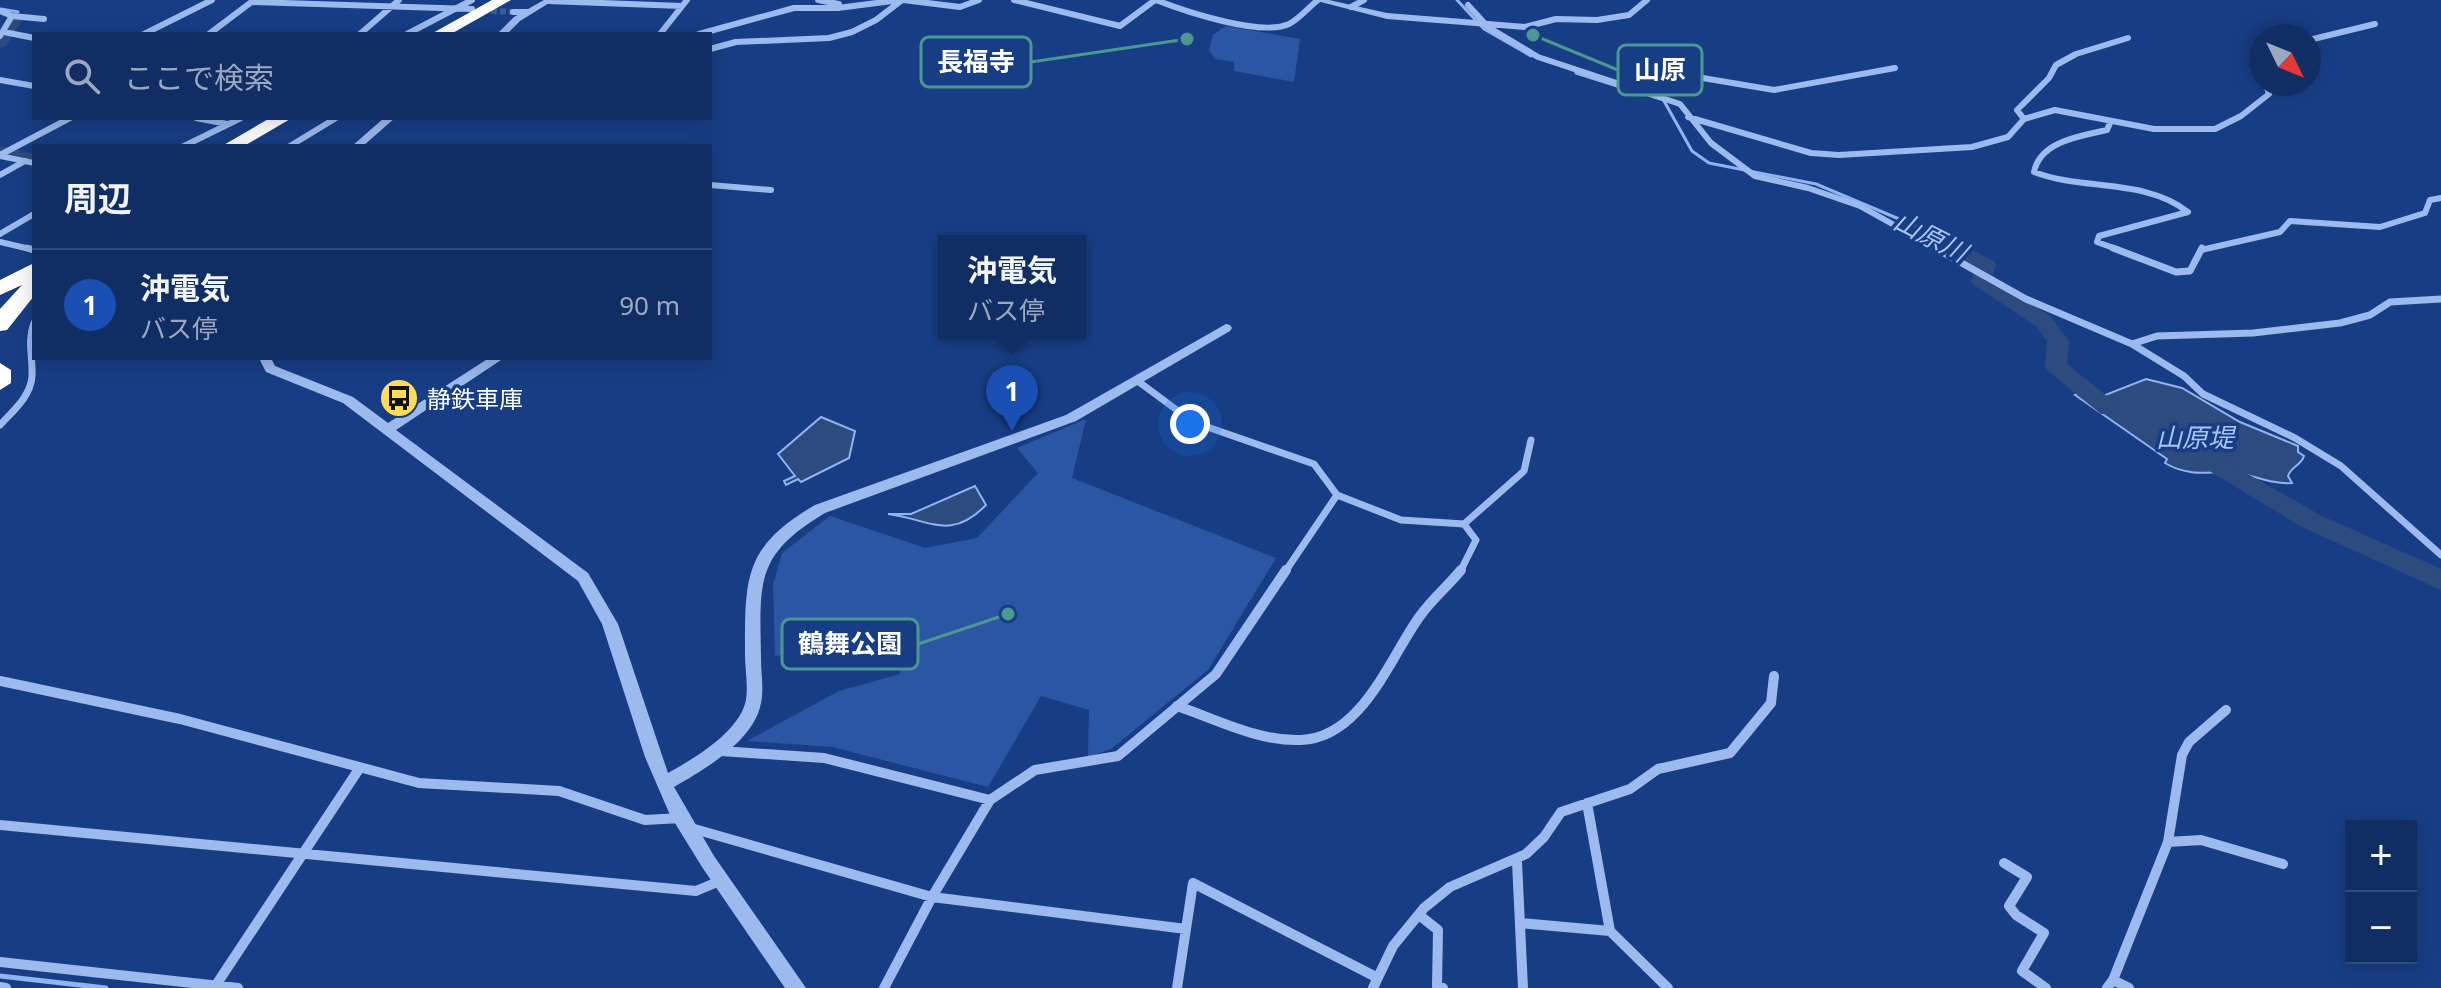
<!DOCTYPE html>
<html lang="ja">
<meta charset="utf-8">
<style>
body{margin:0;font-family:"Noto Sans","Noto Sans JP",sans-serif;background:#1e3a6d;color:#f1f3f6}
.controls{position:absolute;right:24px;bottom:24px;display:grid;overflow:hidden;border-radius:0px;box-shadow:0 4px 20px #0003}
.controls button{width:72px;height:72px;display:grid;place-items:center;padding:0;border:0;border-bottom:2px solid #304a78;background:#112e64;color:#f1f3f6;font:40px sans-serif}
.compass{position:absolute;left:2249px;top:24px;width:72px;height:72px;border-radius:50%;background:#112e64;box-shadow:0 4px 20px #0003;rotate:133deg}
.you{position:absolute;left:1190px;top:424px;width:28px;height:28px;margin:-20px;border:6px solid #fff;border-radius:50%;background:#1a73e8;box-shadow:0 0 0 12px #1a73e833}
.badge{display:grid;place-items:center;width:52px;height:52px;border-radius:50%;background:#ffdc58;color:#fff;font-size:26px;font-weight:700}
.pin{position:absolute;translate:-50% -66px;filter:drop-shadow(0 2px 4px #0008)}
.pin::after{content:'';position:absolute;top:42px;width:28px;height:24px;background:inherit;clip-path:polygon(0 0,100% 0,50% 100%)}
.popup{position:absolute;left:938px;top:235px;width:148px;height:104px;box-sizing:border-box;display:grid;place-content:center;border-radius:0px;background:#112e64;filter:drop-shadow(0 2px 6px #0005);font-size:26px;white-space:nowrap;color:#9ca8bf}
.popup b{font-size:30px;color:#f1f3f6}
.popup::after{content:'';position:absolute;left:50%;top:100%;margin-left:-16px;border:16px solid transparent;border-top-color:#112e64}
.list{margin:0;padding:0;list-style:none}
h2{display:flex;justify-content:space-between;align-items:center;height:104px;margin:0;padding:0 32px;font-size:34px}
h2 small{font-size:26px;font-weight:400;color:#9ca8bf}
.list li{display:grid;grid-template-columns:52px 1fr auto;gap:24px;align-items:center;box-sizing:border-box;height:112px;padding:0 32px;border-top:2px solid #304a78}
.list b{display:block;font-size:30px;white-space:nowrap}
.list p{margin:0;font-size:26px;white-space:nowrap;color:#9ca8bf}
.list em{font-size:26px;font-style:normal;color:#9ca8bf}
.icon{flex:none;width:44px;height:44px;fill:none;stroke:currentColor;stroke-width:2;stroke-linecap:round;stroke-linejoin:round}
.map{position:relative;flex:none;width:2441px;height:988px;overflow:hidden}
.search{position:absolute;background:#112e64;box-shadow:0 4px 20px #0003;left:32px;top:32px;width:680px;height:88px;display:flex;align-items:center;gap:20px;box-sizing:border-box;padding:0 28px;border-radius:0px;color:#9ca8bf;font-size:30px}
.panel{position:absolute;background:#112e64;box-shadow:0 4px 20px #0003;left:32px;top:144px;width:680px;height:216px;border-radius:0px}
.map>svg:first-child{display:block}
</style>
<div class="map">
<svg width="2441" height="988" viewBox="0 0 2441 988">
<rect width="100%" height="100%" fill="#173e85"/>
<path fill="#2a56a4" d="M1226,26L1300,39L1294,82L1234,71V62L1215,59L1209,50L1213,35Z
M1086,419L1072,478L1276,558L1208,670L1111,749L1088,757L1089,710L1041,696L988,787L832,747L747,741L839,691L900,674L899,644L775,656L773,585L782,553L830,516L925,548L977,538L1038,473L1017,448Z"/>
<path fill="#2e4b7f" stroke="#8fb4f0" stroke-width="2" d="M2146,379L2182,388L2240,422L2298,446V452L2304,456C2301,466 2291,466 2288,476L2292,483C2268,485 2247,471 2225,472C2203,473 2185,475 2165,463L2167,459L2075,395L2091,388L2103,396Z
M821,417L855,431L849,458L801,482L798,479L786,485L784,481L795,476L778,454Z
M975,486L986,505C950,542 929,519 888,514H911Z"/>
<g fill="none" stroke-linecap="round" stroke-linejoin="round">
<path stroke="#8fb4f0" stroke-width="3" d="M1457,0L1484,29L1531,56
M1,9L18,12
M1576,73L1636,92
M1664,101L1692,151L1709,163L1816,184L1930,232"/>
<path stroke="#8fb4f0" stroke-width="5" d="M0,976L106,988"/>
<path fill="#2e4b7f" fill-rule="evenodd" d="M11,14L24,17L6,46L0,48V30Z
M0,146L34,154V164L0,156Z
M1930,226L1993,261L1996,265L1992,279L2050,316L2069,341L2067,364L2117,404L2120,409L2117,414H2101L2048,371L2045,366L2047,341L2036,326L1974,285L1971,281L1975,267L1923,236L1920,232L1923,228Z
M2209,452L2320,515L2441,569V590L2302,527L2201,466L2197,460Z"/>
<path stroke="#3a5b97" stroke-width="6" stroke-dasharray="6 3" stroke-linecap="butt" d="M482,10L513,12"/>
<path stroke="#9cbaed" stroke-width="6" d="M818,0L839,4
M903,0L960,7L979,0
M1014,0L1120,26L1155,0
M1156,0C1184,11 1261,37 1289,24C1299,19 1309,7 1318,0
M548,1L682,6
M252,2L472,9
M1468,5L1488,27L1538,57L1680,104L1711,143L1755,176L1808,188L1860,206L1939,250
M1351,7L1364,0
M0,11L12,16L0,36
M513,12H528
M12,16L44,19
M1488,24L1525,27L1556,19L1597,20L1629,15L1647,0
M4,32L34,38
M144,34L212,0
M209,34L254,0
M360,34L399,0
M407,34L472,0
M660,34L687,0
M699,34L794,8H838L900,0
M2309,40L2375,24
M710,49L736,42L829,38L852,32L876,20L902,0
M2261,50L2254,58L2261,76
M0,80L34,86
M1635,88L1665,66L1679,74L1774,90L1895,68
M1688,117L1811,153L1839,155L1972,147L2008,137L2024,119L2055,110L2154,129H2215L2241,116L2269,94L2266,84
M196,118L227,124
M2024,119L2017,110L2049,78L2056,65L2076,54L2128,38
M2110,123L2107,130C2081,136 2040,141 2034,172C2083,191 2145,178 2188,212L2099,236L2097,242L2119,250
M184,146L241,118
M290,146L336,118
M0,155L70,118
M0,175L25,161
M710,185L771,190
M0,234L34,214
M0,242L34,250
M2201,250L2280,232L2290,221L2380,227L2425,213L2430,200L2441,198"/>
<path stroke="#9cbaed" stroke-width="7" d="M27,248L34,250
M1935,248L2026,299L2132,344L2184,376L2203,394L2295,438L2341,466L2441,555
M2113,248L2176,272L2190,271L2202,248
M2132,344L2157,336L2253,333L2340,323L2370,315L2390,302L2441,299
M1139,382L1193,422L1314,464L1337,495L1285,572
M0,425C13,411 31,396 32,376C33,357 27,341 34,323
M1337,495L1401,520L1464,524
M1460,572L1476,540L1464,524L1524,471L1531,440"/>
<path stroke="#9cbaed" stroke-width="10" d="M0,681L180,719L419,783L559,791L645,820L681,818
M1177,706C1216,719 1259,742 1301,740C1362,738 1390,657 1420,616C1432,599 1448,586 1461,570
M721,751L824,758L990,800
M1587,803L1610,931L1668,988
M0,825L696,891L722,880
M691,828L932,897L1186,929
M2168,842L2201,840L2283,864
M1517,862L1523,988
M2004,863L2027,877L2009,906L2016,915L2044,933L2022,971L2046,988
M1419,915L1438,930L1437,986L1443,988
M1520,923L1610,931
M0,962L238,988
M2113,980L2168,842L2182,755L2189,742L2226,710
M0,987L6,988
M214,988L359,769
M884,988L932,897L990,800L1035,770L1118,756L1216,674L1286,570
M1177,988L1193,883L1376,977
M1373,988L1393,946L1424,908L1450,887L1526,854L1544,837L1561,812L1630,789L1658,769L1730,753L1771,703L1774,676
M2107,988L2113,980L2129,988"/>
<path fill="#9cbaed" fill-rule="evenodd" d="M544,0H554L520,21L507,34H497L514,17Z
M1313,0H1329L1387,13L1488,21L1493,24L1488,27L1387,19Z
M384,118H395L363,146H352Z
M0,153L34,160V166L0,159Z
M1226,324L1230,325L1232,328L1230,331L1076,421L825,513C754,555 760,583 761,659C761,673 764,689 761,703C754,741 705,769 674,787L714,856L806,988H785L702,867L670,815L645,757L602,624L578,581L343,403L266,372L259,358H271L275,366L353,397L388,423L489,358H504L396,430L588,573L618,624L668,773C693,759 736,734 745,704C749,690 745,670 745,655C745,578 743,547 815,505L1066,415Z"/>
<path fill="#fff" fill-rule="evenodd" d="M492,0H511L451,34H431Z
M270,118H292L244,146H222Z
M34,263V296L7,330L0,331V309L22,285L0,295V280Z
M0,363L11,370V383L0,390Z"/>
</g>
<defs>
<g id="bus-disc" transform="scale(2)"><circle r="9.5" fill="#ffdc58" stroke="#173e85"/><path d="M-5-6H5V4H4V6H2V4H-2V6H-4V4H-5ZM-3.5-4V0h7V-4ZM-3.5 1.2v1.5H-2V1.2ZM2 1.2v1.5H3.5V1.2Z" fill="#111"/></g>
</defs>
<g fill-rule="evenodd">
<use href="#bus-disc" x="399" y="398"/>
</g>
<g text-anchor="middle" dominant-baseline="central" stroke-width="7" stroke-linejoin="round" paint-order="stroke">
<g font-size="24" fill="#fff" stroke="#173e85" text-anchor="start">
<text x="427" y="398">静鉄車庫</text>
</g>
<g font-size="26" font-style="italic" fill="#a8c5f4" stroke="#173e85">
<text transform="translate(1931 236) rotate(27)">山原川</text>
<text x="2195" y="437">山原堤</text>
</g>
</g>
<path fill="none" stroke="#4b9892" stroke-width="3" d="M1187 39L1031 62M1533 35L1618 70M1008 614L918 644"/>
<g fill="#4b9892" stroke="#173e85" stroke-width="3">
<circle cx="1187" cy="39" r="8"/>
<circle cx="1533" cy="35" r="8"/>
<circle cx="1008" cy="614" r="8"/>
</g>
<g fill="#173e85" stroke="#4b9892" stroke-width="3">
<rect x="921" y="37" width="110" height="50" rx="8"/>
<rect x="1618" y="45" width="84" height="50" rx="8"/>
<rect x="782" y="619" width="136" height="50" rx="8"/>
</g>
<g font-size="26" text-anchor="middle" font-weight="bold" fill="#fff">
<text x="976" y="71">長福寺</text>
<text x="1660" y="79">山原</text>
<text x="850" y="653">鶴舞公園</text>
</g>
</svg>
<div class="controls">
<button>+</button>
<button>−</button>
</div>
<svg class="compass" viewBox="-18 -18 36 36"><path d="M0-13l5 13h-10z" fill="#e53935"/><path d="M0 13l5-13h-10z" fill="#9ca8bf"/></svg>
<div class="you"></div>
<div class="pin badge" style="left:1012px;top:431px;background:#1a4fb4">1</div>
<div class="popup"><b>沖電気</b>バス停</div>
<div class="search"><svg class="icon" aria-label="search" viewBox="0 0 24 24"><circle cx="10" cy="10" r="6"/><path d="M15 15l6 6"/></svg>ここで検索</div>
<section class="panel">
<h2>周辺<small></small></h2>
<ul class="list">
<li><span class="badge" style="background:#1a4fb4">1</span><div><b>沖電気</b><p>バス停</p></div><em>90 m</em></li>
</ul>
</section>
</div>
